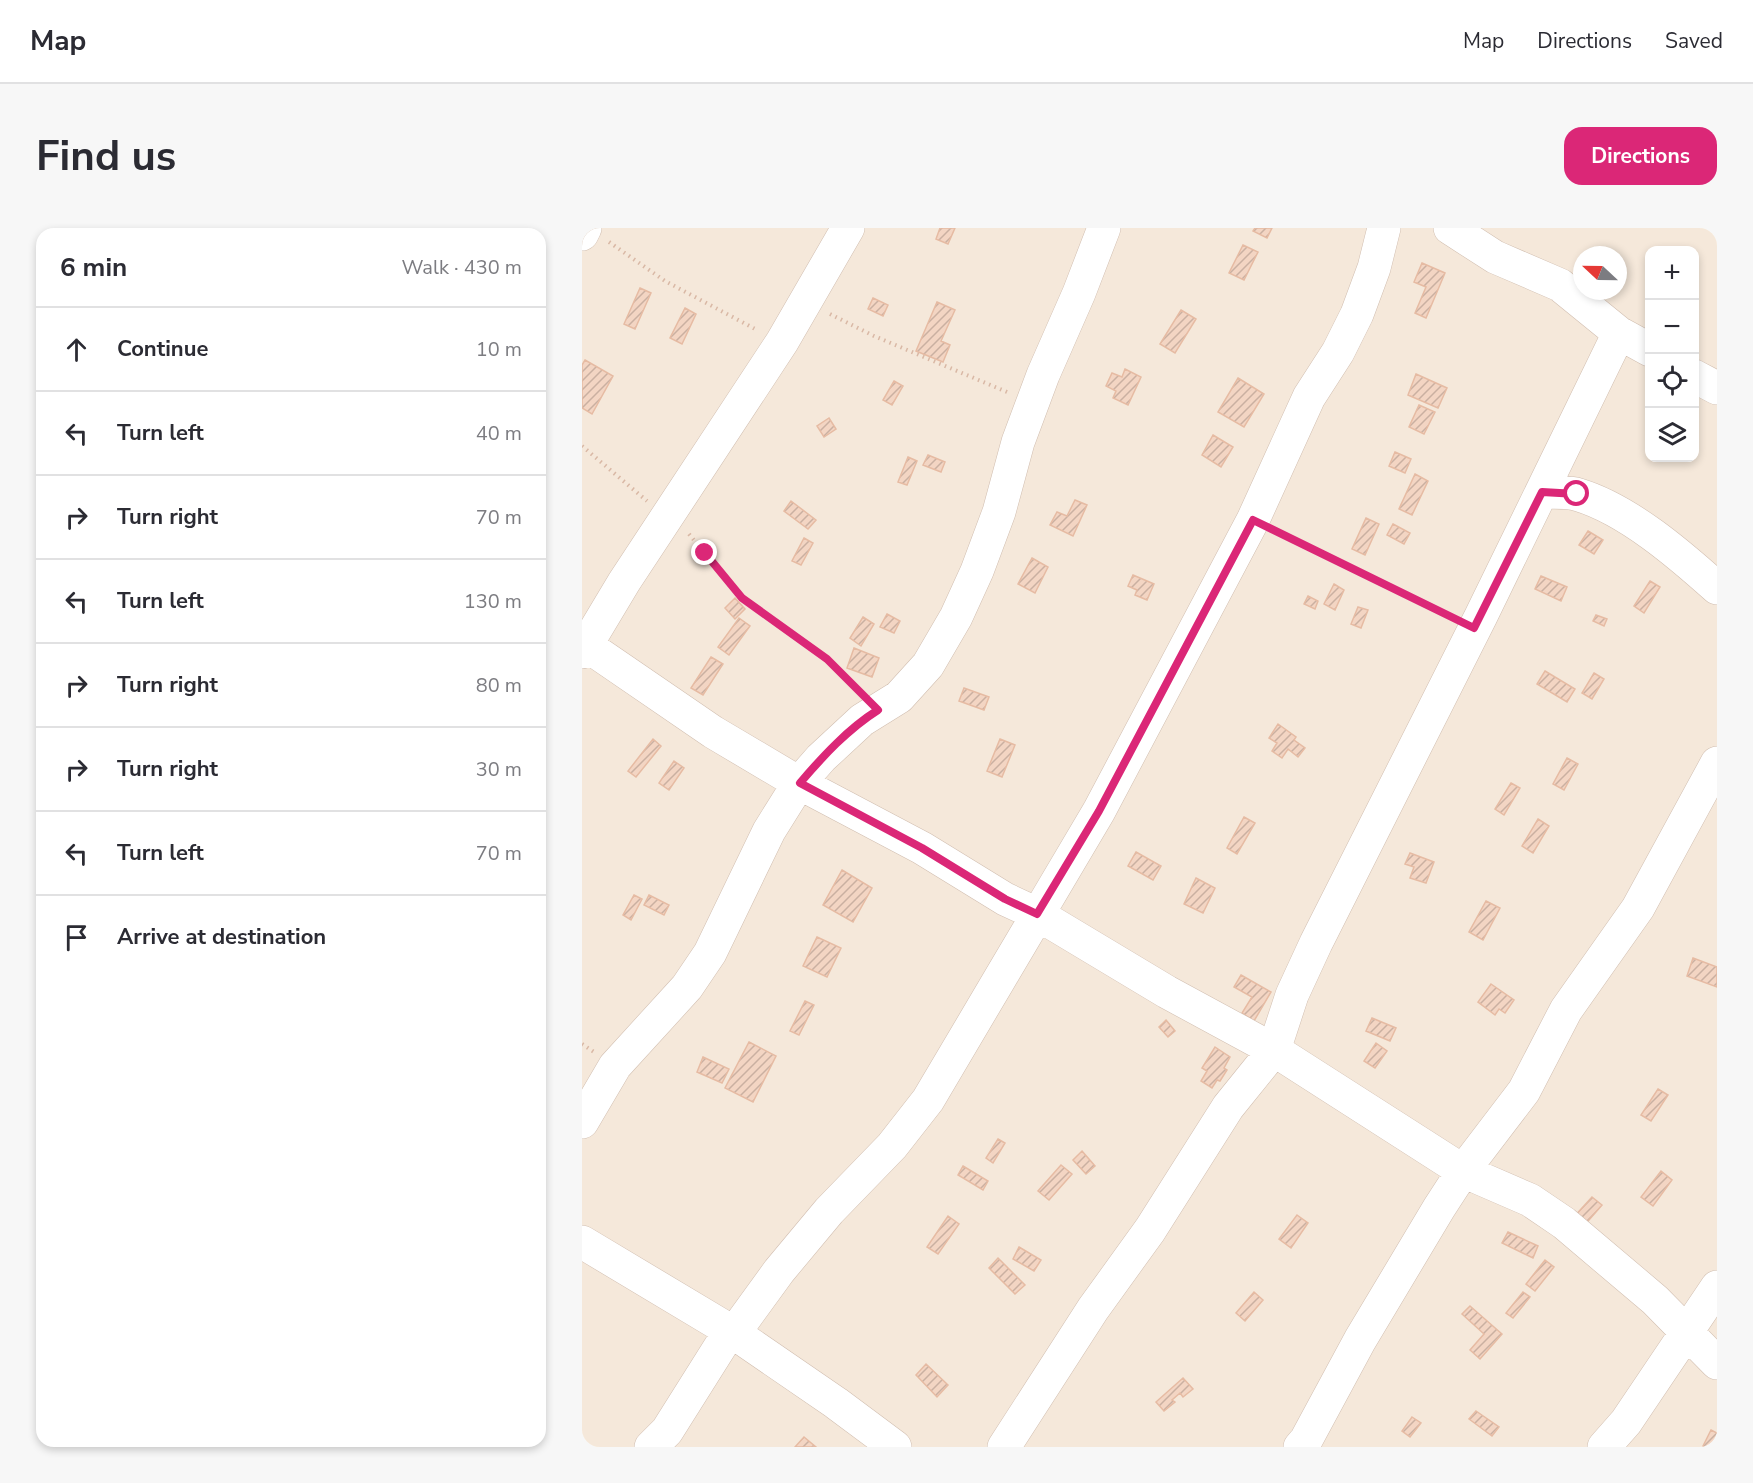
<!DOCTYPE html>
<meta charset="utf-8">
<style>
body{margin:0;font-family:"Nunito Sans",sans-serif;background:#f7f7f7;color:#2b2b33}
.controls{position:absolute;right:18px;top:18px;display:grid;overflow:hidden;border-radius:12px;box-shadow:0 3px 9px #0003}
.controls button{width:54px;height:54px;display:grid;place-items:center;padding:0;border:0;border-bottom:2px solid #e1e1e2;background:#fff;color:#2b2b33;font:30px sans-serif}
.compass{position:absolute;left:991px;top:18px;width:54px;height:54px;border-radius:50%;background:#fff;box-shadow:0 3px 9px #0003;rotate:292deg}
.stop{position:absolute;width:18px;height:18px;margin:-14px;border:4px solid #db2777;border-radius:50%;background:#fff}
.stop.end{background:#db2777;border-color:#fff;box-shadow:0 2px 6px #0008}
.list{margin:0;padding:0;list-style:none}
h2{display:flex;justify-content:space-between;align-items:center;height:78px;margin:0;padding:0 24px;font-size:26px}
h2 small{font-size:20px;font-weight:400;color:#7c7c81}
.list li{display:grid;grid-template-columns:39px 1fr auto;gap:18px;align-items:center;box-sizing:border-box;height:84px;padding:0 24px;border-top:2px solid #e1e1e2}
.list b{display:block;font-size:22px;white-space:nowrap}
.list em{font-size:20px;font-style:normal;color:#7c7c81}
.icon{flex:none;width:33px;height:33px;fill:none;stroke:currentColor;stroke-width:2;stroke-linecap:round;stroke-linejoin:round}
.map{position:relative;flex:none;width:1135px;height:1219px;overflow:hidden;border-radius:18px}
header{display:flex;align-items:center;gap:36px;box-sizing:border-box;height:84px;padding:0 30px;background:#fff;border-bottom:2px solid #e1e1e2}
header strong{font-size:28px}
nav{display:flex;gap:33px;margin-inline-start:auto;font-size:21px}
.intro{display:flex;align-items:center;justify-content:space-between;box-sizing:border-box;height:144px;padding:0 36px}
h1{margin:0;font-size:42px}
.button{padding:15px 27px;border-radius:18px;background:#db2777;color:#fff;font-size:21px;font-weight:700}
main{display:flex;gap:36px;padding:0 36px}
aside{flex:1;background:#fff;border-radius:18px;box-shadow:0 3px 9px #0003}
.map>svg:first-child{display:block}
</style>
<header>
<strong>Map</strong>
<nav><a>Map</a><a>Directions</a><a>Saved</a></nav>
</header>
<div class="intro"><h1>Find us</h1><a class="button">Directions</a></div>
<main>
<aside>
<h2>6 min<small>Walk · 430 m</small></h2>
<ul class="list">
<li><svg class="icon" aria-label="ahead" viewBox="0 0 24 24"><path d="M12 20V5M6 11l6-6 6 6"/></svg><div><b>Continue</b></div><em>10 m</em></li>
<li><svg class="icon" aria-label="left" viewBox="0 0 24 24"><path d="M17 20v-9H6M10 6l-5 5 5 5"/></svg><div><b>Turn left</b></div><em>40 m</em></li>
<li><svg class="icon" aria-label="right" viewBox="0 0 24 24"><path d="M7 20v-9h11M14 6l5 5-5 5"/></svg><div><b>Turn right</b></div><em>70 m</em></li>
<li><svg class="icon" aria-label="left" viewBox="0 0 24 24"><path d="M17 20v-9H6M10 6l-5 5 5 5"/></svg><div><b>Turn left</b></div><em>130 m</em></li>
<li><svg class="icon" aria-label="right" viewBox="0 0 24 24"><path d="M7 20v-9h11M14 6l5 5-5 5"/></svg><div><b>Turn right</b></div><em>80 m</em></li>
<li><svg class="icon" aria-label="right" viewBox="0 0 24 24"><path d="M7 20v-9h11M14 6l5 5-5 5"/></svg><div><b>Turn right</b></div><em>30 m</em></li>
<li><svg class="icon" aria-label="left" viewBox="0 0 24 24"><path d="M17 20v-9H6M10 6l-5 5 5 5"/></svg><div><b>Turn left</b></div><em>70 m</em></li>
<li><svg class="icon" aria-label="arrive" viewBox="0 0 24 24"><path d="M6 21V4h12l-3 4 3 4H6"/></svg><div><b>Arrive at destination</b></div></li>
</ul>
</aside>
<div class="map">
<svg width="1135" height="1219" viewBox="0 0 1135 1219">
<defs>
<pattern id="building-hatch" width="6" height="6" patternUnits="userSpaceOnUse" patternTransform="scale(1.5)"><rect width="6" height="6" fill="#f3d5c3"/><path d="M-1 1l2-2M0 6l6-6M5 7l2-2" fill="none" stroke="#cab0a1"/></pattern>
</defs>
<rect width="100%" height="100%" fill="#fdf6ec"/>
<path fill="#f5e8da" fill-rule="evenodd" d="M0,0H1135V1219H0ZM1068,22H1112V230H1068ZM1000,27H1036V63H1000Z"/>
<path fill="url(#building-hatch)" stroke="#e6bba3" stroke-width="1.5" d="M358,0H373L366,16L354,11Z
M673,0H690L685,10L671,3Z
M661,17L676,24L662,52L647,45Z
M840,35L863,45L844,90L833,85L844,59L832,54Z
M58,60L69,65L53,101L42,96Z
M291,70L306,77L301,88L286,81Z
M355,74L373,82L359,113L368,117L361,134L334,123Z
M103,80L114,86L100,116L88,110Z
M599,82L614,91L593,125L578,116Z
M3,132L31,148L10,186L0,180V137Z
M543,141L559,149L546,177L531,170L534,163L524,158L530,145L540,149Z
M834,146L865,160L856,180L826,167Z
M656,150L682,166L662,199L636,184Z
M312,153L321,158L310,177L301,172Z
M837,177L853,184L842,206L827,199Z
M247,190L254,201L242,209L235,198Z
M631,207L651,219L639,239L620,227Z
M813,224L829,231L823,245L807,238Z
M346,227L363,234L359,244L341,237Z
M326,229L335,233L325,257L316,254Z
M833,246L846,253L830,287L817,281Z
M493,272L505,277L491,308L468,297L475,284L485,288Z
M209,273L234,292L226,301L202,283Z
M784,290L797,296L783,327L770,321Z
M811,296L828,305L822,316L805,307Z
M1006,303L1021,312L1012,326L997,317Z
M222,310L231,315L219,337L210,333Z
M450,330L466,339L453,365L436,356Z
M551,347L572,356L565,372L553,367L555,362L546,358Z
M959,348L985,359L979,373L953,361Z
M1068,353L1078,359L1062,385L1052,378Z
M752,356L762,362L753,382L742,376Z
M726,368L736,373L733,381L722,376Z
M153,370L163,381L153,391L143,380Z
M776,379L786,382L779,400L769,396Z
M305,386L318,393L312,405L298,399Z
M1014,387L1025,391L1022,398L1011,393Z
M281,389L292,396L279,418L268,410Z
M157,390L168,398L147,427L136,419Z
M272,420L297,430L290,449L265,440Z
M129,429L141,436L121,467L109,460Z
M963,443L993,461L985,474L955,456Z
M1012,445L1022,451L1010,471L1000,465Z
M382,460L407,469L402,482L377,473Z
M696,496L714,509L712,512L723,520L716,529L706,521L700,530L690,523L695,515L687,510Z
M71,511L79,518L54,549L46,543Z
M418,511L433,517L420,549L405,543Z
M985,530L996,536L982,562L971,556Z
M92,533L102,540L87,562L77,555Z
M929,555L938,560L922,587L913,581Z
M662,589L673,595L655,626L645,620Z
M956,591L967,598L951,625L940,618Z
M554,624L579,638L571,652L546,638Z
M828,625L852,634L844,655L828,650L832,639L823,636Z
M260,642L290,660L271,694L241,677Z
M614,650L633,660L621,685L602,676Z
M52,667L60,671L49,692L41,687Z
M67,667L87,677L82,687L62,677Z
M904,673L918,680L901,712L887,704Z
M235,709L259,720L245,749L221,738Z
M1111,730L1135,739V759L1105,748Z
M659,747L689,764L672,793L660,785L670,769L652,759Z
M909,756L932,772L923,785L917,781L913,787L896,774Z
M223,773L232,777L217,807L208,803Z
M790,790L814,800L808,813L784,803Z
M584,792L593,803L586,809L577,799Z
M167,814L194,828L171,874L143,860Z
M794,815L805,823L793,840L782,833Z
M633,819L648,829L642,840L645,842L638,853L635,852L630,860L619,853L625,843L620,840Z
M121,829L147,841L140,855L115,844Z
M1076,861L1086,867L1069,893L1059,887Z
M416,911L423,915L411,935L404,930Z
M500,923L513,938L504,946L491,932Z
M479,937L490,946L467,972L456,963Z
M381,938L406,953L401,962L376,947Z
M1079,943L1090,952L1071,978L1059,969Z
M1010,969L1020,977L1000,1000L990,991Z
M715,987L726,995L709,1020L697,1011Z
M366,988L377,996L356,1026L345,1019Z
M926,1004L956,1018L951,1030L920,1015Z
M437,1019L459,1032L452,1043L431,1031Z
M416,1030L443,1057L433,1066L407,1040Z
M963,1032L972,1039L953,1063L944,1056Z
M672,1064L681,1072L663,1093L654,1085Z
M941,1064L948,1069L931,1090L924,1085Z
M888,1078L920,1106L898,1131L888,1122L902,1106L880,1086Z
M344,1136L366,1157L355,1169L334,1147Z
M601,1150L611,1161L601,1169L598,1165L590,1172L593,1174L582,1183L574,1174Z
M894,1183L917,1199L910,1208L887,1191Z
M830,1189L839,1195L828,1209L820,1203Z
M1129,1202L1135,1205V1219H1122L1121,1218Z
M222,1209L234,1219H213Z"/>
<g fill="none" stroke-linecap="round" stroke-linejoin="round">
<g stroke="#d1beb0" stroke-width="34">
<path id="minor" d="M868,0L913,29L978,57L1037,105L1068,122
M0,6L3,0
M1112,148L1135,160
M960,264C972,265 986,263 997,267C1046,282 1097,326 1135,360
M4,417L131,504L217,555L340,620L423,671L455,686L585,764L692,822L881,943L948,972L982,995L1073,1072L1135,1135
M0,424L42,354L200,114L266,0
M0,894L33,838L105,759L128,725L187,603L217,555L239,530L280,492L317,469L346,437L374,389L395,343L417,284L436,214L461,147L497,65L522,0
M0,1014L152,1105L254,1175L313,1219
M152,1105L197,1043L247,983L310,918L346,872L417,752L517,583L671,292L727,169L756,124L775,86L792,40L802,0
M69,1219L85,1203L148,1103
M422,1219L511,1081L568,1002L646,879L692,822L710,767L734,715L899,388L1037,105
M718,1219L724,1212L778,1112L857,980L881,943L942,863L984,782L1056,680L1135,535
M1022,1219L1044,1194L1135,1059"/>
</g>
<path stroke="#d9b8a5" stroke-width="4" stroke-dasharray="1.5 4.5" stroke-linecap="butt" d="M27,14L83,53L175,102
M248,86L292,108L425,164
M0,218L65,273
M696,304L869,389
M107,306L160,371L245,431L277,462
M0,816L12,824"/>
<use href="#minor" stroke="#fff" stroke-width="33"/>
</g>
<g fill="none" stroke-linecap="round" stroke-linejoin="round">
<path stroke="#db2777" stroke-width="8" d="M123,325L160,370L245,431L296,482C266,501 241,528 218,555L340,620L423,671L455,686L517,583L671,292L892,400L960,264L995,266"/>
</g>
</svg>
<div class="controls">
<button>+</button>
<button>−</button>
<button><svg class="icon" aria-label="locate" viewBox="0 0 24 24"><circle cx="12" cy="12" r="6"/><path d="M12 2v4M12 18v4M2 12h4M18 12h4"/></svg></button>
<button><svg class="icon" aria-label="layers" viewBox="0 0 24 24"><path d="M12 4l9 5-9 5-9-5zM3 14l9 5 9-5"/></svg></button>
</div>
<svg class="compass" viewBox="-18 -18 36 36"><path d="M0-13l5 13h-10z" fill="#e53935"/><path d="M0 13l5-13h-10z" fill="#7c7c81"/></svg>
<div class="stop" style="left:995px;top:266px"></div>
<div class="stop end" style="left:123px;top:325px"></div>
</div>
</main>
